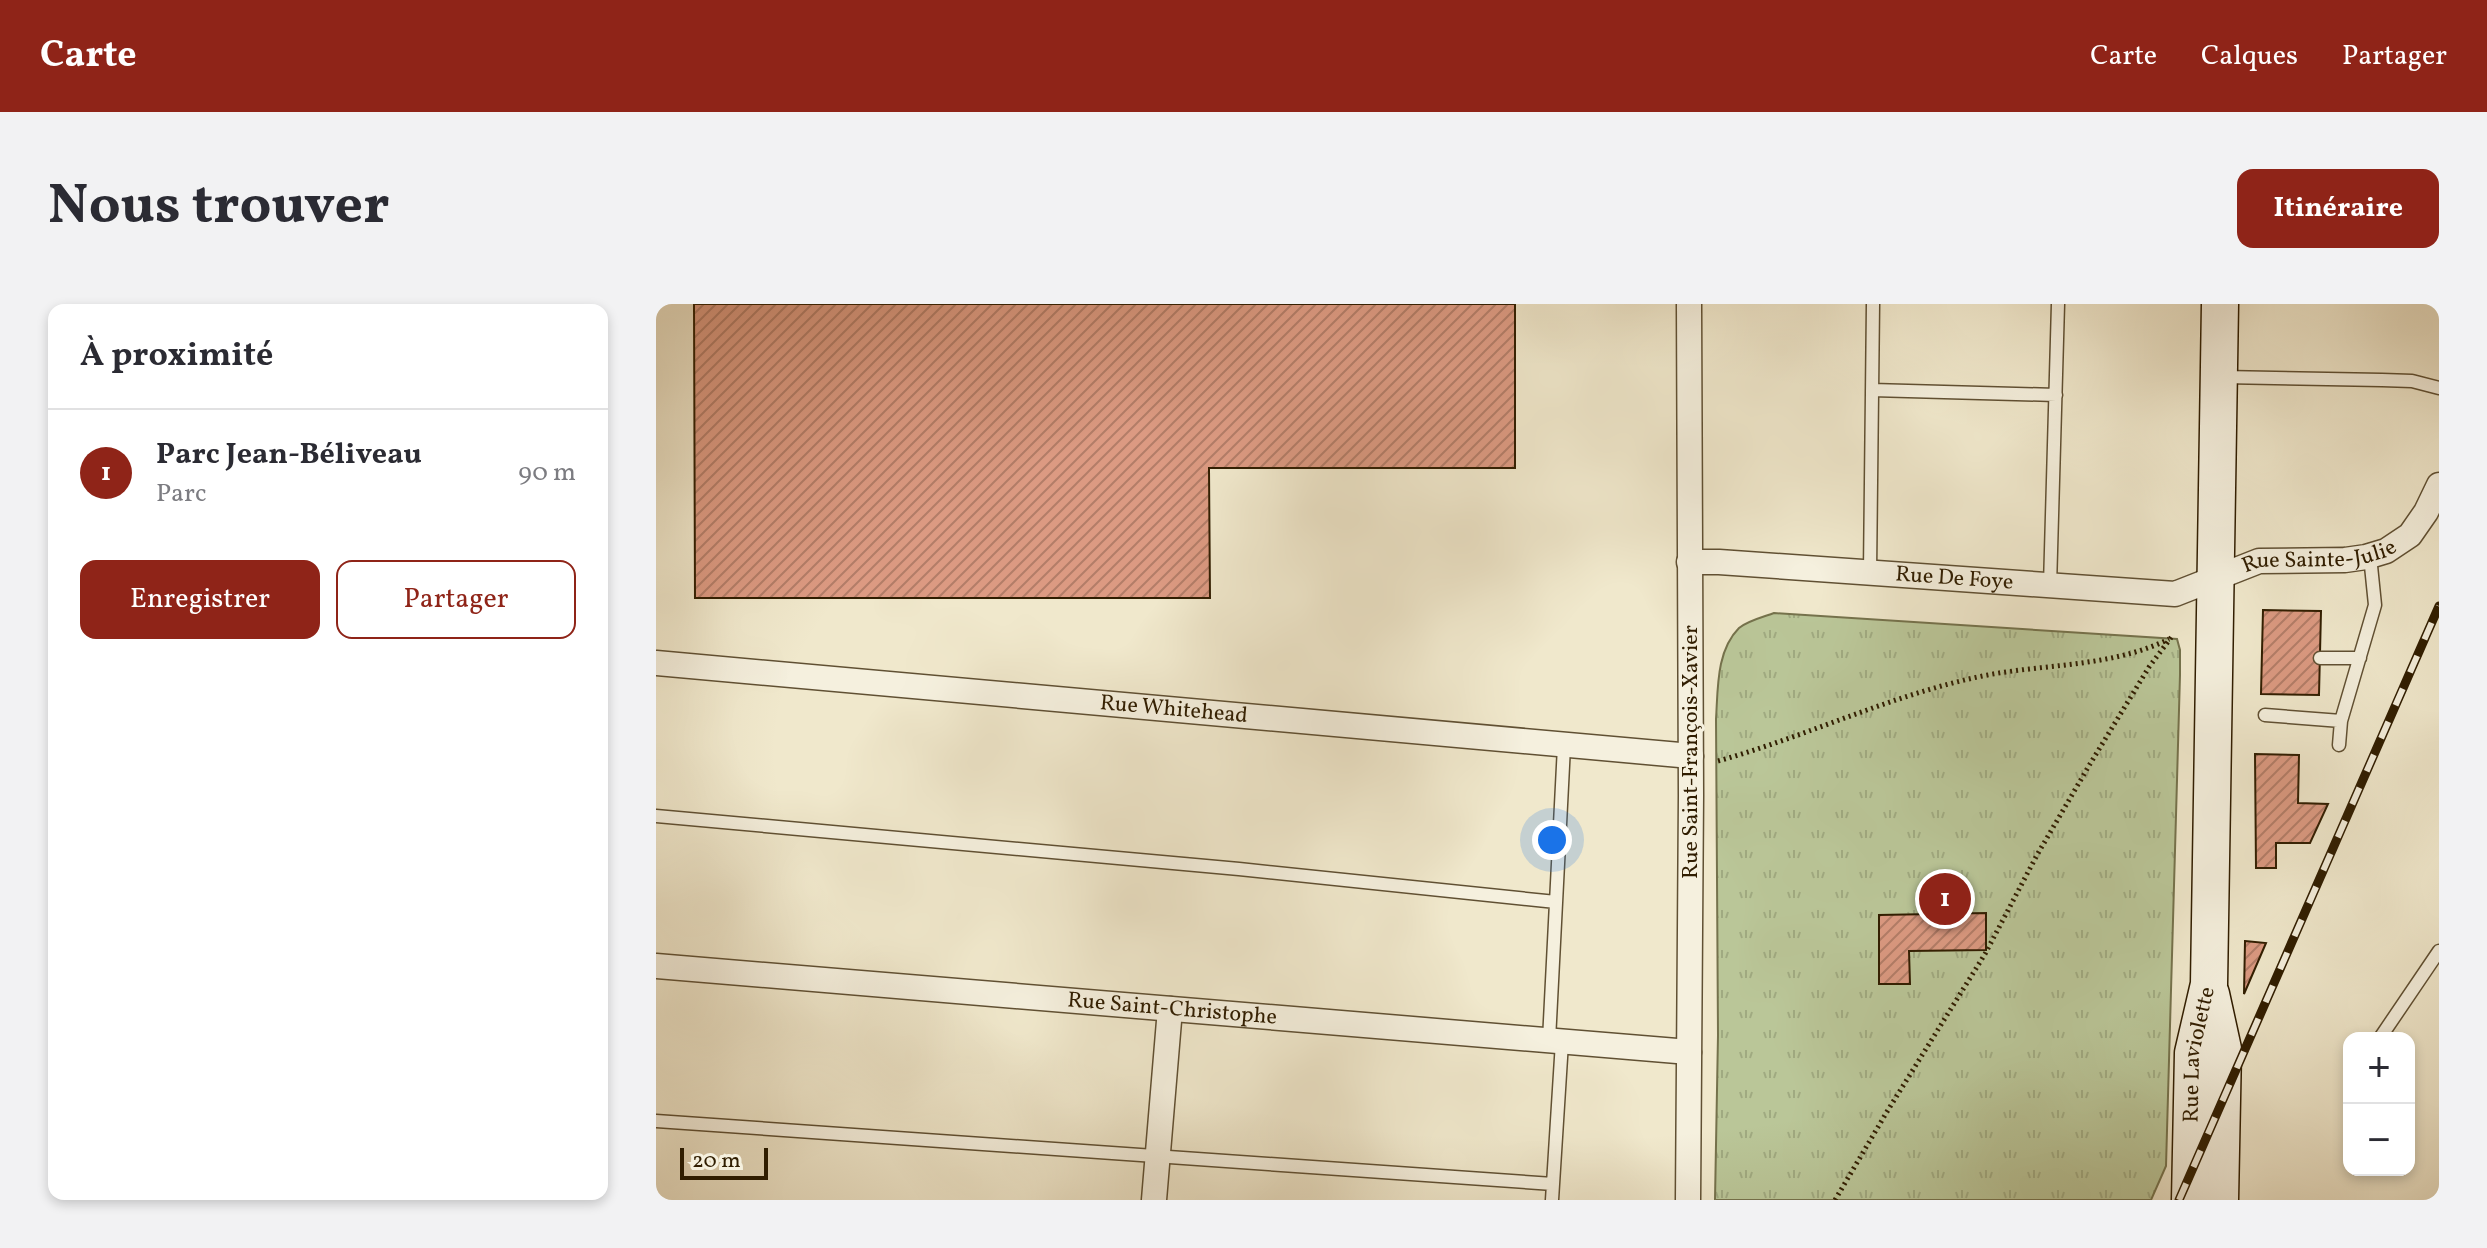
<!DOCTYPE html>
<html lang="fr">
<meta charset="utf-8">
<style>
body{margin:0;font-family:Vollkorn,serif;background:#f2f2f3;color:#2b2b33}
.controls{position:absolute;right:24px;bottom:24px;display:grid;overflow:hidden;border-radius:16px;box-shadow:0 4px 12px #0003}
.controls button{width:72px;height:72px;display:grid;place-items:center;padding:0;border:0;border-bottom:2px solid #e1e1e2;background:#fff;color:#2b2b33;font:40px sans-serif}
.scale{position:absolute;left:24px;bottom:20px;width:88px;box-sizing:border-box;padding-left:8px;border:4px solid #301d00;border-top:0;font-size:22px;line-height:28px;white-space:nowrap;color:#301d00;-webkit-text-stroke:6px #f5f0de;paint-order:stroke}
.you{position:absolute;left:896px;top:536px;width:28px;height:28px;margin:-20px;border:6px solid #fff;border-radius:50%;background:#1a73e8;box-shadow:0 0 0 12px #1a73e833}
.badge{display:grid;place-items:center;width:52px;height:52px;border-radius:50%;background:#8f2418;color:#fff;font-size:26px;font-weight:700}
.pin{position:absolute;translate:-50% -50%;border:4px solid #fff;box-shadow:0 2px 8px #0006}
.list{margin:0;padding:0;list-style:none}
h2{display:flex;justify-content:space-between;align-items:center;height:104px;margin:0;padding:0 32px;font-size:34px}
h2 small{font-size:26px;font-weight:400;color:#7c7c81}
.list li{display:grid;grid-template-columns:52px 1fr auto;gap:24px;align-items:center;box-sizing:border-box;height:128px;padding:0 32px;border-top:2px solid #e1e1e2}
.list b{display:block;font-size:30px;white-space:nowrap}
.list p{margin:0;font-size:26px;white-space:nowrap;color:#7c7c81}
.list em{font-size:26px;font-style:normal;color:#7c7c81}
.actions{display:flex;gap:16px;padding:24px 32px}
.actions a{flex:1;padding:18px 0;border:2px solid #8f2418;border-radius:16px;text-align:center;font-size:28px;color:#8f2418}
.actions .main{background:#8f2418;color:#fff}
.map{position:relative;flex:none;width:1783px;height:896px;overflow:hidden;border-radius:16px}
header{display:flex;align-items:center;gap:48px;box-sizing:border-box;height:112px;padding:0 40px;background:#8f2418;color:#fff}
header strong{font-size:38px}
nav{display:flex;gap:44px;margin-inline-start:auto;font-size:28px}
.intro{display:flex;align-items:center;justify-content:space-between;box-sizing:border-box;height:192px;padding:0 48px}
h1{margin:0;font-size:56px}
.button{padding:20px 36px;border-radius:16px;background:#8f2418;color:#fff;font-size:28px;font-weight:700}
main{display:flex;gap:48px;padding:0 48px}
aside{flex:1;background:#fff;border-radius:16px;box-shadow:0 4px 12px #0003}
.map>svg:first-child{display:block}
</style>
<header>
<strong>Carte</strong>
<nav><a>Carte</a><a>Calques</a><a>Partager</a></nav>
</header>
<div class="intro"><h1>Nous trouver</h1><a class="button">Itinéraire</a></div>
<main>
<aside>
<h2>À proximité<small></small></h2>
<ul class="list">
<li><span class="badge">1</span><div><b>Parc Jean-Béliveau</b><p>Parc</p></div><em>90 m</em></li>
</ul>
<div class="actions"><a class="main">Enregistrer</a><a>Partager</a></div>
</aside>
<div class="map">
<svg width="1783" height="896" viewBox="0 0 1783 896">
<defs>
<pattern id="park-tufts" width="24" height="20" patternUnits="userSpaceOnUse" patternTransform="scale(2)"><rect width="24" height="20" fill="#bac698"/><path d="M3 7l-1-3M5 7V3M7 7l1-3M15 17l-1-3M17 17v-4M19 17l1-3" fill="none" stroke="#a0aa81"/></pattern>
<pattern id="building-hatch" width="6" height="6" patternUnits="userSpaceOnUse" patternTransform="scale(2)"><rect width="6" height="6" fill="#dc9a82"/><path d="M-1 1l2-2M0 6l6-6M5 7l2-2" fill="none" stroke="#b37d68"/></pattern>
</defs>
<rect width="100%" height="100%" fill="#f0e8cc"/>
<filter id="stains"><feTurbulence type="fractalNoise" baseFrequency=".0025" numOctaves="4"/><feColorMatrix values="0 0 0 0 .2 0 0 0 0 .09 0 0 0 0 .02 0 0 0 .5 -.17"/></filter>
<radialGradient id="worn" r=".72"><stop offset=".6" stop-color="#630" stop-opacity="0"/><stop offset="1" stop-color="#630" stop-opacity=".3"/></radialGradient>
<path fill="url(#park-tufts)" stroke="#75724c" stroke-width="2" d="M1118,309L1521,335L1524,346V371L1510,862L1495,896H1059L1062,731L1060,415C1062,385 1060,347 1083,324C1091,317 1107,313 1118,309Z"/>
<path fill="url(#building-hatch)" stroke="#301d00" stroke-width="2" d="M38,0H859V164H553L554,294H39Z
M1607,306L1665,307L1663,391L1605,390Z
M1599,450L1643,451L1642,499L1672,500L1654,539H1620V564H1600Z
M1330,609V646L1253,647L1254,680H1223V611Z
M1589,637L1610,639L1588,690Z"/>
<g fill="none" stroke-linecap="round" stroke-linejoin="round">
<g stroke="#605033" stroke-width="15">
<path id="lane" d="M1567,73L1726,76L1756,77L1783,84
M1216,86L1400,91
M1214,268L1217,0
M1394,282L1402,0
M1664,354H1704
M1609,411L1685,417
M1683,441L1685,417L1719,301L1714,252
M0,512L583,565L900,598
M1724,734L1783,647
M893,736L908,442
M0,817L897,880
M896,896L906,738"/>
</g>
<g stroke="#605033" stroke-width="27">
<g id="street">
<path id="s1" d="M1033,258H1063L1519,290L1603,257L1689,256L1710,253L1730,247L1754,231L1770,208L1783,181"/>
<path id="s2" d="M0,359L1035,452"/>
<path id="s3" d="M0,662L1033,748"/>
<path d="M498,896L514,705"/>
<path d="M1032,896L1035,491L1033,0"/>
</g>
</g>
<g stroke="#301d00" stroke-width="39">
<g id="secondary">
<path d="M1555,690L1567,745L1564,896"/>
<path id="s4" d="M1534,896L1537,749L1553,680L1564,0"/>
</g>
</g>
<path stroke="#301d00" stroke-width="5" stroke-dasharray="2 4" stroke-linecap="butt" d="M1062,457C1148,433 1229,394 1317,374C1382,359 1452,365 1513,335
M1179,896L1232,806L1329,650L1381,551L1434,460L1493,363L1517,331"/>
<use href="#lane" stroke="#f5f0de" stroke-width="12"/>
<use href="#street" stroke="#f5f0de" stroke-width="24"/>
<use href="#secondary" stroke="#f5f0de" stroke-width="36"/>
<g stroke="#301d00" stroke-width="9">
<path id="rail" d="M1523,896L1783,302"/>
</g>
<use href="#rail" stroke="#f5f0de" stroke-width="6" stroke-dasharray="18" stroke-linecap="butt"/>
</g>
<g text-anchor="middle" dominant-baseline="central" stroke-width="6" stroke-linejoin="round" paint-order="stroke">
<g font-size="22" fill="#301d00" stroke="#f5f0de">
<text stroke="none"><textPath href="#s1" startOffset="638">Rue Sainte-Julie</textPath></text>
<text stroke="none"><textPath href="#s1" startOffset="266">Rue De Foye</textPath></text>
<text stroke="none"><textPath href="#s2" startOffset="520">Rue Whitehead</textPath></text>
<text transform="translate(1035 448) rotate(-90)">Rue Saint-François-Xavier</text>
<text stroke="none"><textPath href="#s3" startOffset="518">Rue Saint-Christophe</textPath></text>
<text stroke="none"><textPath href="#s4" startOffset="146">Rue Laviolette</textPath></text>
</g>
</g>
<rect width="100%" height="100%" filter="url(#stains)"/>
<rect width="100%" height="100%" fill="url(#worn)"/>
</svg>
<div class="controls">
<button>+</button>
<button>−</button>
</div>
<div class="scale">20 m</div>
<div class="you"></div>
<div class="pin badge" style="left:1289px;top:595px">1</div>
</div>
</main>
